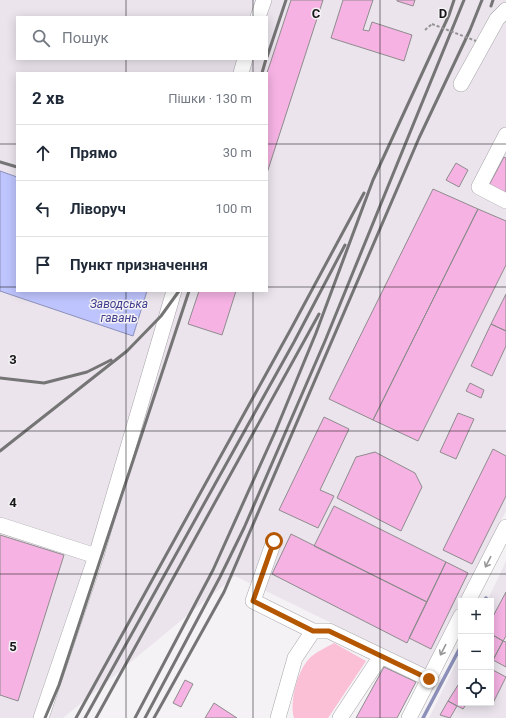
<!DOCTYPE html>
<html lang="uk">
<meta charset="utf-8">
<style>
body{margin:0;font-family:Roboto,sans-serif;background:#f6f6f7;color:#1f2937}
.controls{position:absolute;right:12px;bottom:12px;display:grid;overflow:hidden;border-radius:0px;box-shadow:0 2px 10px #0003}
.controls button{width:36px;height:36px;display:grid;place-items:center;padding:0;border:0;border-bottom:1px solid #e0e1e3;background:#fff;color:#1f2937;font:20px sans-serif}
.stop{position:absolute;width:12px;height:12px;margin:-9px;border:3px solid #b45700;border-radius:50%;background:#fff}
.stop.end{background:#b45700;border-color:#fff;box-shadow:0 1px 4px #0008}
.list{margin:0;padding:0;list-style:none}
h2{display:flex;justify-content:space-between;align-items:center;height:52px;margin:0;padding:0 16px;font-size:17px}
h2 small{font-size:13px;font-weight:400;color:#747a83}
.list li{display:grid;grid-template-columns:26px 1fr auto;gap:12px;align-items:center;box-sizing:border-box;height:56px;padding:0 16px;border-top:1px solid #e0e1e3}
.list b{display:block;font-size:15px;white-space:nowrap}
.list em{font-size:13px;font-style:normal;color:#747a83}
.icon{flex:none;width:22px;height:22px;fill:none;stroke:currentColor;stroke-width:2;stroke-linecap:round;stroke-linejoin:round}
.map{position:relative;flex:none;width:506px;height:718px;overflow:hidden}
.search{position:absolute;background:#fff;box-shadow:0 2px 10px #0003;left:16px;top:16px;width:252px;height:44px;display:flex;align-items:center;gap:10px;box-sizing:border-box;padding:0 14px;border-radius:0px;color:#747a83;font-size:15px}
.panel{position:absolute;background:#fff;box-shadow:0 2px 10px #0003;left:16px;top:72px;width:252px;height:220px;border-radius:0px}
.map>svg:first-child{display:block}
</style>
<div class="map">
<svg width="506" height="718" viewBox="0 0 506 718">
<rect width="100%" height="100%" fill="#f4f2f4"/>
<path fill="#ebe4ed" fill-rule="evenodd" d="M0,0H506V511L426,669L235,576L63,718H0V291L133,336L147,291H267V73H17V177L0,171ZM17,17H267V59H17Z
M506,561V718H429L461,653V703H491V601H487Z"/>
<path fill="#fbc0d5" d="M334,643L366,661L328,718H294C289,702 298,667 312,656C318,651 327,647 334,643Z"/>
<path fill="#bec4fd" stroke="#8c90b8" d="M0,171L17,177V291H147L133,336L0,291Z"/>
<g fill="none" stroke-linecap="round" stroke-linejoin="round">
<path stroke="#8c90b8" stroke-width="3.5" d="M484,601L486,598
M423,718L461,646"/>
</g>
<path fill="#f5b2e3" stroke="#8e8c8d" d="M291,0H323L267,173V73Z
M343,0H373L363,30L369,31L372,22L412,35L404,61L331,38Z
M397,0H415L413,6L397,1Z
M504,157L506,158V196L488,187Z
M456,163L468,170L459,187L446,180Z
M433,189L478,209L373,420L329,399Z
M478,209L506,221V265L418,441L373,420Z
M199,291H236L222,335L188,324Z
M506,294V331L491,324Z
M491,324L506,331V346L492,376L471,366Z
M470,383L484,390L481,398L466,391Z
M458,413L474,419L456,459L440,452Z
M324,417L349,429L320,490L334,496L318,528L279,510Z
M493,449L506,456V496L472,564L443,550Z
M375,452L415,473L422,487L401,531L337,498L356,457Z
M334,506L446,562L427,602L314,546Z
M291,534L427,602L407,643L272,574Z
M0,535L64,555L18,701L0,695Z
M446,562L468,573L431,649L409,638Z
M506,592V636L503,641L491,634V620Z
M491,634L503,641L493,660L491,659Z
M503,641L506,642V667L493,660Z
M384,667L416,682L397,718H356Z
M491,669L506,677L493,703H491Z
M185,680L193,684L181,707L173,703Z
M458,685L461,687V703H467L463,709L448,701Z
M448,701L457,706L450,718L440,715Z
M214,703L237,718H205Z"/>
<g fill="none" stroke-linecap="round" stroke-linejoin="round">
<g stroke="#a8a6a9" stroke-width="16">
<path id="minor" d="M258,17L264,0
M241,73L245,59
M461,84L497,19L506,10
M506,135L479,187L506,201
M0,525L96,556
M274,541L253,601L313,631
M468,601L506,527
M41,718L96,556L174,291
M278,718L295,658L313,631H329L429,679
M340,718L381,656
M409,718L461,616"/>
</g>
<path stroke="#949394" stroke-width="2" stroke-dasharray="3 2" stroke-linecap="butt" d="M425,30L432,24"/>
<use href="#minor" stroke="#fff" stroke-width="15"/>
<path stroke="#767576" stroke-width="3" d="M491,6L493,0
M267,57L286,0
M262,73L266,59
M0,162L17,167
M0,378L44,383L87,372L111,360
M0,451L127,351L161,316L179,291
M45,718L59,685L189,291
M76,718L292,327L364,193
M85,718L294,342L345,245
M96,718L319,314
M135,718L213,570L276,430L316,333L373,180L449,15L454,0
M145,718L220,577L244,528L325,341L464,0
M154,718L224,592L419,138L470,30L482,0"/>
<path stroke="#949394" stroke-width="2" stroke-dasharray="3 2" stroke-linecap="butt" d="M432,24L476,41"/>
</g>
<defs><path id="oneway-shaft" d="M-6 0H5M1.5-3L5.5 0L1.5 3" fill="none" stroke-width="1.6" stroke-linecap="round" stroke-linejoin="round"/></defs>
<g stroke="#979797">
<use href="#oneway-shaft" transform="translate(488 562) rotate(117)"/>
<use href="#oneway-shaft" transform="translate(443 650) rotate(117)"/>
</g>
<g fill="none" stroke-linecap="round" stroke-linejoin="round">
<path stroke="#b45700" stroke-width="5" d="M274,541L253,601L313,631H329L429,679"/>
</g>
<path fill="none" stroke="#171718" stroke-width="1" stroke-opacity="0.55" d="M126,0V17M253,0V17M380,0V718M126,59V73M253,59V73M0,144H17M267,144H506M0,287H17M267,287H506M126,291V718M253,291V718M0,431H506M0,574H506"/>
<g text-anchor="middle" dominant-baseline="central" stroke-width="3" stroke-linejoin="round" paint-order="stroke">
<g font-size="12" font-style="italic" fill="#413f90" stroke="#f4f2f4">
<text x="119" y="304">Заводська<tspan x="119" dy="14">гавань</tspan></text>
</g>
</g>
<g font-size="13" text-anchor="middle" font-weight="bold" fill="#171718" stroke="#f4f2f4" stroke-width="3" stroke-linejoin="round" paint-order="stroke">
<text x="316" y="18">C</text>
<text x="443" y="18">D</text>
<text x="13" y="364">3</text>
<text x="13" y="507">4</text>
<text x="13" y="651">5</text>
</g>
</svg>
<div class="controls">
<button>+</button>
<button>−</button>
<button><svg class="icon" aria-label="locate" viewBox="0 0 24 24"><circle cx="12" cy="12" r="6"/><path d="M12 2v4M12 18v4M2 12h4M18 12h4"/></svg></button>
</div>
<div class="stop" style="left:274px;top:541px"></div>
<div class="stop end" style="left:429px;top:679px"></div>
<div class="search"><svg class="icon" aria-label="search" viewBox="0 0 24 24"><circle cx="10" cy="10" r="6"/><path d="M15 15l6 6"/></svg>Пошук</div>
<section class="panel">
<h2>2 хв<small>Пішки · 130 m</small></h2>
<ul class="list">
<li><svg class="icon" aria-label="ahead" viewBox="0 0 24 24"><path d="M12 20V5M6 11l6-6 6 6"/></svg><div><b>Прямо</b></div><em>30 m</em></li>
<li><svg class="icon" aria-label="left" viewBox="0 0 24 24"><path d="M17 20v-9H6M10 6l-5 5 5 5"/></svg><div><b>Ліворуч</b></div><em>100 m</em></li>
<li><svg class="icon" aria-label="arrive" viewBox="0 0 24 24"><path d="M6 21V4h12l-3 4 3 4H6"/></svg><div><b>Пункт призначення</b></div></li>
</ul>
</section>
</div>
